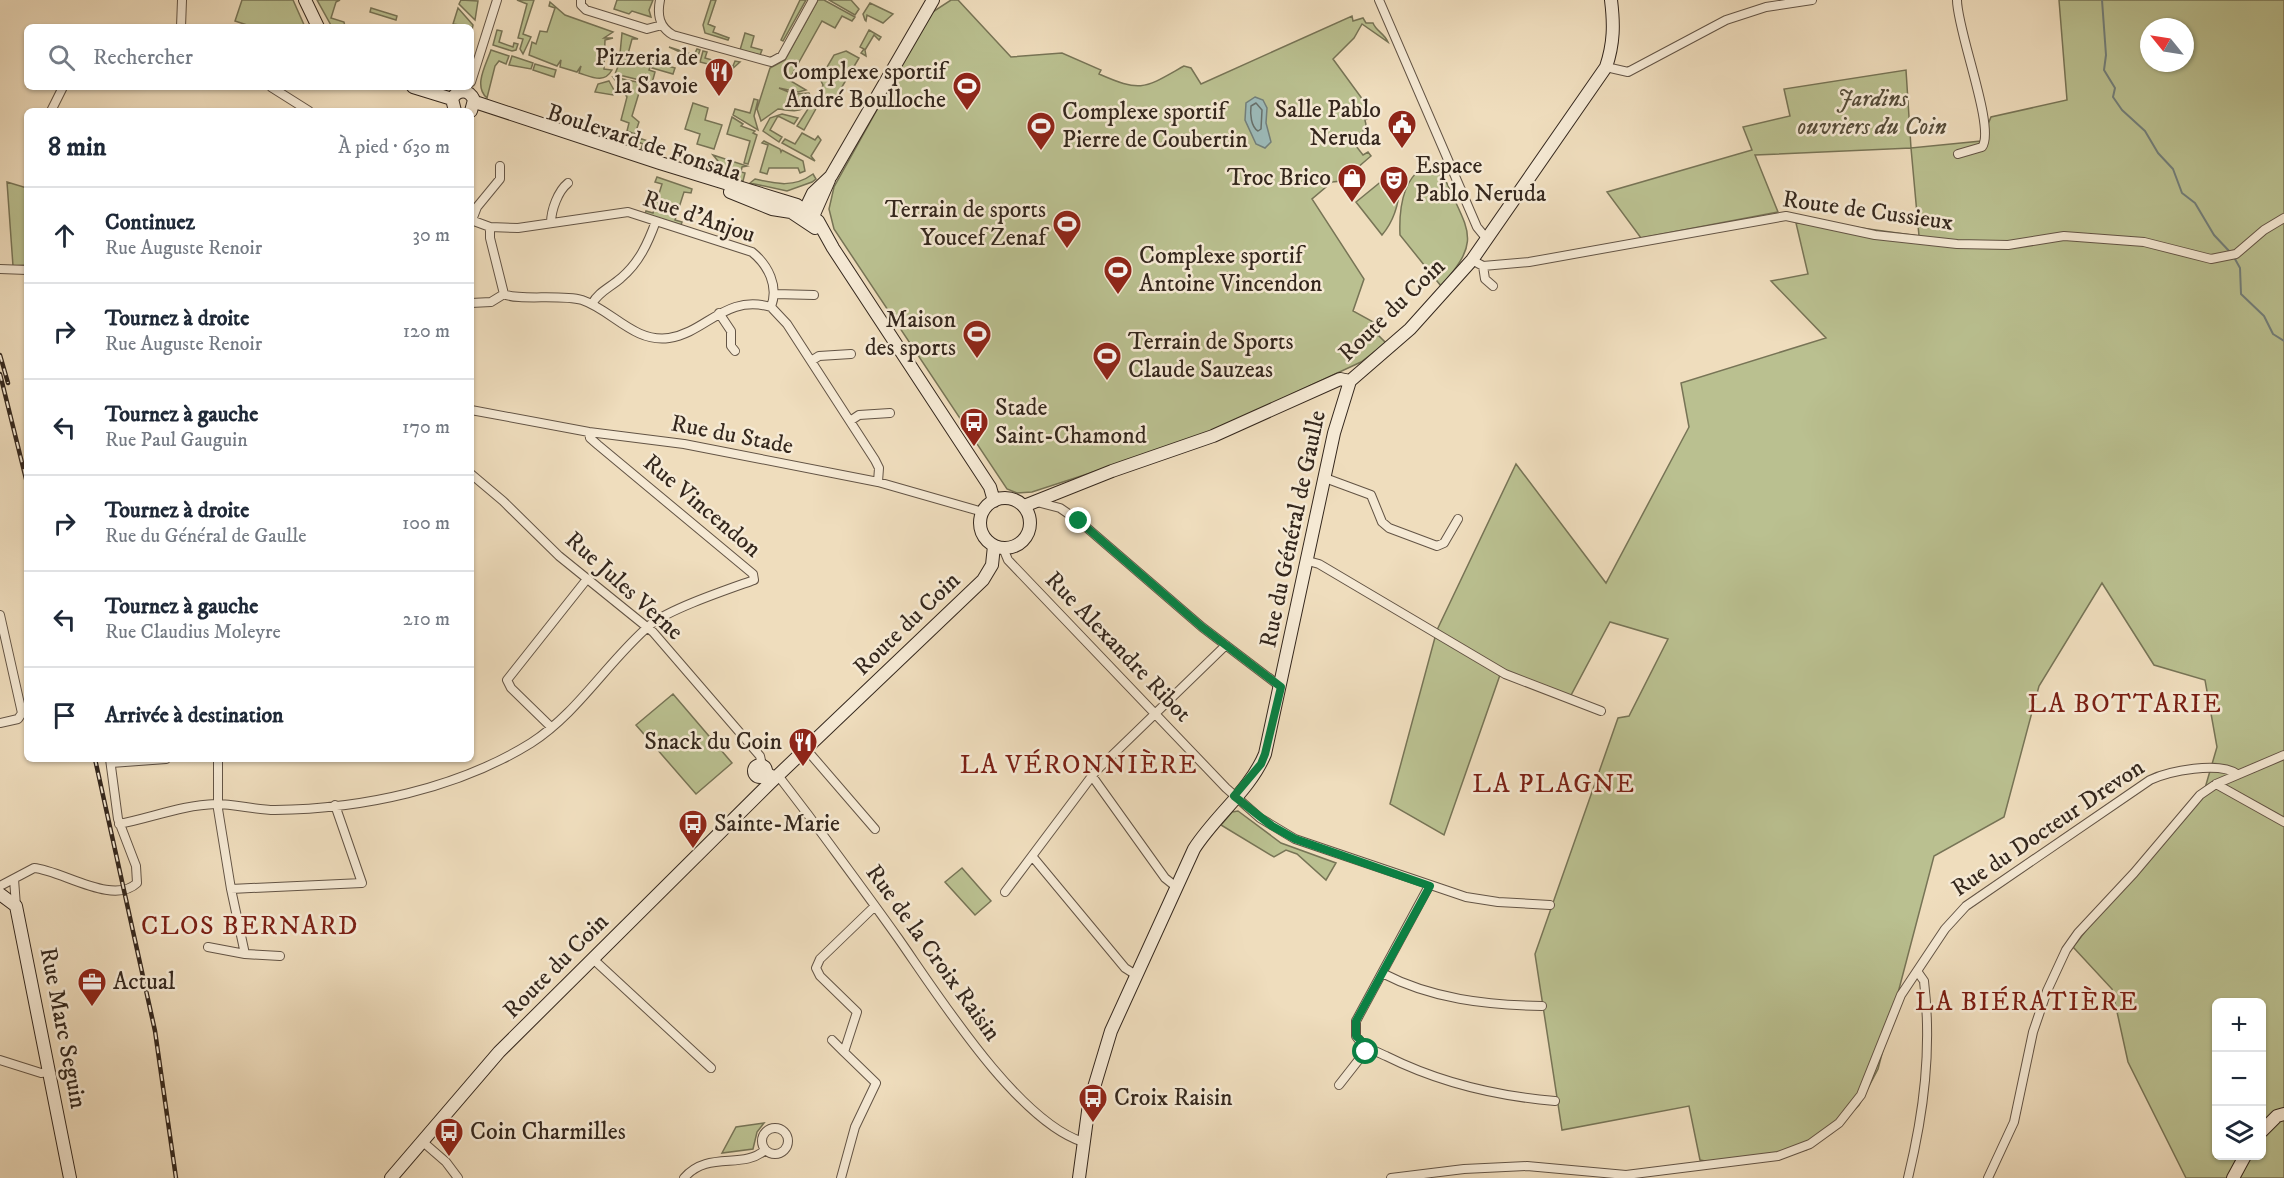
<!DOCTYPE html>
<html lang="fr">
<meta charset="utf-8">
<style>
body{margin:0;font-family:"IM FELL DW Pica",serif;background:#f6f6f7;color:#1f2937}
.controls{position:absolute;right:18px;bottom:18px;display:grid;overflow:hidden;border-radius:9px;box-shadow:0 2px 4px #0004}
.controls button{width:54px;height:54px;display:grid;place-items:center;padding:0;border:0;border-bottom:2px solid #e0e1e3;background:#fff;color:#1f2937;font:30px sans-serif}
.compass{position:absolute;left:2140px;top:18px;width:54px;height:54px;border-radius:50%;background:#fff;box-shadow:0 2px 4px #0004;rotate:300deg}
.stop{position:absolute;width:18px;height:18px;margin:-14px;border:4px solid #0b8043;border-radius:50%;background:#fff}
.stop.end{background:#0b8043;border-color:#fff;box-shadow:0 2px 6px #0008}
.list{margin:0;padding:0;list-style:none}
h2{display:flex;justify-content:space-between;align-items:center;height:78px;margin:0;padding:0 24px;font-size:26px}
h2 small{font-size:20px;font-weight:400;color:#747a83}
.list li{display:grid;grid-template-columns:39px 1fr auto;gap:18px;align-items:center;box-sizing:border-box;height:96px;padding:0 24px;border-top:2px solid #e0e1e3}
.list b{display:block;font-size:22px;white-space:nowrap}
.list p{margin:0;font-size:20px;white-space:nowrap;color:#747a83}
.list em{font-size:20px;font-style:normal;color:#747a83}
.icon{flex:none;width:33px;height:33px;fill:none;stroke:currentColor;stroke-width:2;stroke-linecap:round;stroke-linejoin:round}
.map{position:relative;flex:none;width:2284px;height:1178px;overflow:hidden}
.search{position:absolute;background:#fff;box-shadow:0 2px 4px #0004;left:24px;top:24px;width:450px;height:66px;display:flex;align-items:center;gap:15px;box-sizing:border-box;padding:0 21px;border-radius:9px;color:#747a83;font-size:22px}
.panel{position:absolute;background:#fff;box-shadow:0 2px 4px #0004;left:24px;top:108px;width:450px;height:654px;border-radius:9px}
.map>svg:first-child{display:block}
</style>
<div class="map">
<svg width="2284" height="1178" viewBox="0 0 2284 1178">
<rect width="100%" height="100%" fill="#efddbd"/>
<filter id="stains"><feTurbulence type="fractalNoise" baseFrequency=".00333" numOctaves="4"/><feColorMatrix values="0 0 0 0 .2 0 0 0 0 .09 0 0 0 0 .02 0 0 0 .5 -.17"/></filter>
<radialGradient id="worn" r=".72"><stop offset=".6" stop-color="#630" stop-opacity="0"/><stop offset="1" stop-color="#630" stop-opacity=".3"/></radialGradient>
<path fill="#bac090" stroke="#777456" stroke-width="1.5" fill-rule="evenodd" d="M242,0H293L305,27H253L235,21Z
M317,0H340L336,2L331,18L344,22L345,27H332Z
M461,0L478,1L475,20L459,4Z
M517,0H534L523,34L531,37L523,54L520,49L523,39L518,38L527,4Z
M617,0H653L649,10L651,17L632,11L629,14L614,9Z
M711,0H716L708,24L715,27L713,32L729,38L728,40L705,33L703,25Z
M800,0H806L783,41L781,40Z
M818,0H824L855,17L852,21L842,16L835,28L822,21L789,80L806,90L798,92L779,88L793,94L809,93L811,97C802,115 796,111 778,109L761,121L757,109L770,68L785,60Z
M829,0H851L859,9L855,15Z
M951,0H958L1011,57L1062,53L1101,70L1099,74C1142,93 1145,88 1184,66L1191,68L1201,84L1352,16L1353,21L1363,18L1366,23H1373C1376,31 1384,33 1388,42L1362,24L1354,38L1333,59L1374,115L1365,120L1366,125L1356,146L1363,155L1368,152L1371,156L1342,181L1332,182L1312,199L1364,279L1353,311L1377,324L1374,331L1386,343L1361,362L1195,439L1032,492L1017,493L1007,489L834,229L829,209L834,187L931,13Z
M2059,0H2284V1178H2186L2128,1062L2112,989L2073,947L2164,832L2203,795L2217,747L2205,680L2154,665L2102,583L2039,686L2004,817L1934,856L1878,1069L1859,1105L1832,1133L1806,1150L1726,1165L1700,1160L1689,1106L1562,1130L1535,954L1618,718L1629,716L1668,639L1610,622L1570,697L1500,675L1444,835L1390,804L1437,630L1516,464L1606,583L1689,427L1681,383L1826,338L1771,281L1808,274L1796,223L1847,226L1919,236L1911,148L1755,155L1778,212L1641,238L1607,192L1752,150L1743,127L1790,116L1784,89L1906,70L1911,148L1981,141L1991,117L2067,100ZM2149,27H2185V63H2149ZM2216,1002H2262V1156H2216Z
M550,2L565,15L613,32L604,38H613L605,40L604,69L612,70C604,84 592,77 579,73L581,66L577,72L560,67L561,60L557,66L529,55L532,42L536,44L540,31L547,32L555,8L549,6Z
M870,3L893,14L883,23L867,15L866,21L865,20L863,14Z
M371,8L397,16L396,20L370,12Z
M458,8L473,25L472,30L471,27L453,24Z
M497,30L502,31L499,42L513,47L514,43L518,44L516,50L512,51L493,45Z
M869,30L881,37L879,40L874,35L865,50L866,56L861,53L864,49L860,47Z
M622,33L638,39H632L628,54L652,61L649,70L655,72L652,83L615,74L619,64Z
M745,33L754,36L751,47L762,50L760,55L740,50Z
M669,47L694,55L697,49L700,50L697,59L693,62L679,57L680,52Z
M491,50L509,56L506,64L499,61L495,66L487,98C473,86 486,65 491,50Z
M703,51L707,52L705,58L733,66L735,61L740,62L731,70L700,62Z
M846,51L859,58L836,97V102L820,92L823,85L820,79L834,55Z
M512,56L533,63L531,69L509,65Z
M654,62L675,68L673,74L652,68Z
M535,64L556,70L554,77L533,70Z
M613,77L642,83L632,116L639,122L635,134L627,131L629,123L621,120L627,97Z
M609,81L614,90L613,95L595,92L598,84Z
M817,95L822,98L804,130L797,126Z
M754,99L758,100L754,116L758,130L733,115L735,109L750,113Z
M693,103L708,108L705,120L722,125L714,149L697,144L700,134L685,129Z
M782,114L798,118L794,124L778,116L770,130L782,137L779,142L763,131L770,118Z
M732,117L743,124L741,126L755,131L753,133L757,135L748,164L744,163L750,141L727,134Z
M802,133L815,140L818,136L821,140L811,156L815,161L782,143L785,139L795,144Z
M639,138L665,147L662,155L641,148L643,144L638,142Z
M764,141L780,149L781,152L782,150L803,161L805,171L800,173L798,168H769L767,174L760,172L768,145L762,143Z
M713,155L747,166L742,167L741,172L745,173L743,181L731,177Z
M1422,168L1439,171L1441,181L1445,179C1468,232 1483,239 1441,286L1400,235C1399,212 1402,182 1422,168Z
M813,174L816,179L812,182L787,191L750,183L755,179C776,184 794,188 813,174Z
M1392,175L1400,185C1399,203 1394,221 1382,235L1356,202L1388,176Z
M657,177L692,189L691,193L684,192L675,220L682,222L681,225L645,214L646,211L653,213L662,184L655,182Z
M7,182L27,188V265L13,266Z
M673,694L732,763L696,794L636,725Z
M1238,811L1281,843L1336,863L1326,880L1297,854L1286,850L1274,857L1221,825L1232,812Z
M962,868L991,901L975,915L945,882Z
M764,1123L757,1132L753,1149L722,1153L736,1127Z"/>
<path fill="#9cbab9" stroke="#727f7b" stroke-width="1.5" d="M1255,97L1263,100L1267,108L1266,123L1271,142L1265,148L1256,144L1245,120L1246,103Z"/>
<g fill="none" stroke-linecap="round" stroke-linejoin="round">
<path stroke="#68706b" stroke-width="1.5" d="M1256,103L1262,110L1261,129L1258,131C1251,127 1250,114 1251,106Z"/>
<path stroke="#727f7b" stroke-width="2" d="M2102,0L2106,55L2104,70L2115,88L2113,97L2122,110L2145,131L2158,153L2173,169L2182,193L2195,203L2214,235L2230,252
M2235,259L2240,268L2241,294L2264,316L2273,334L2284,341"/>
<g stroke="#635445" stroke-width="10">
<path id="street" d="M581,0V5L586,10L647,29L662,25
M660,0C657,15 659,27 673,35L771,62L782,56L813,0
M1379,0L1477,227L1486,238
M1957,0C1957,31 1996,129 1982,147L1958,154
M181,27L182,0
M1606,67L1628,72L1726,20L1766,7L1812,0
M471,82L497,0
M271,87L309,111
M51,111L63,87
M471,220L490,227L518,228L628,212L752,252C768,265 779,286 771,307L787,324L875,460L879,468L878,482
M472,220L477,207L500,179V166
M551,223C551,210 558,191 568,183
M490,227V238L504,294C517,301 560,294 582,300C612,310 634,343 669,338C707,332 725,294 771,307
M1472,260L1483,266L1529,262L1786,216L1875,235L1957,244L2008,245L2064,236L2144,242L2211,259L2236,254L2264,230L2284,218
M1483,266L1485,279L1493,286
M0,269L27,270
M775,294L814,295
M471,303L491,302L504,294
M592,304C598,292 611,287 621,278C639,263 648,243 656,221
M719,313L731,331V346L735,351
M811,361L819,356L851,354
M471,410L589,432L684,444L878,482L983,512
M850,421L859,415L890,413
M471,474L503,501L559,556L653,632L760,756L762,765
M1325,478L1371,495L1382,522L1389,528L1437,546L1444,543L1458,519
M1037,502L1060,508L1079,521L1202,627L1281,687
M1003,548L1008,560L1226,788L1260,818L1295,839L1466,897L1498,902L1550,905
M1308,561L1319,564L1505,674L1601,711
M0,615L22,713L18,719L0,723
M551,727L511,688L507,680L587,579
M806,749L875,829
M218,759V809L231,889L362,883L335,805
M111,763L166,759
M766,771L780,778L809,816C839,857 869,897 898,938C938,995 1017,1121 1083,1142
M1092,776L1165,878L1175,886
M2216,784L2284,822
M119,824C151,818 182,805 216,804C236,804 255,810 275,810C361,809 457,789 531,743C578,713 608,661 650,625C669,609 729,589 754,580L753,574L598,445L590,438L589,432
M14,879L16,906
M0,886L34,868C61,870 113,906 137,883L136,866L118,819L110,759
M1429,886L1356,1021V1036C1363,1047 1375,1051 1386,1056C1440,1083 1495,1096 1555,1101
M231,889L245,954L280,956
M1005,892L1032,856
M208,947L245,954
M593,959L711,1068
M1382,973C1432,999 1486,1005 1542,1006
M1136,975L1125,968L1032,856L1095,772L1226,645
M832,1040L844,1052
M0,1060L41,1073L50,1072
M1339,1085L1368,1048
M762 1141a13 13 0 1 1 26 0a13 13 0 1 1-26 0Z
M423,1142L446,1162L458,1178
M684,1178C708,1150 743,1170 765,1150
M841,1178L855,1127L876,1083L844,1052L857,1012L820,976L816,968L820,959L875,906
M1391,1178L1464,1169L1527,1166L1626,1175L1778,1156L1810,1144L1839,1123L1861,1095L1901,995L1945,929L1966,906L2150,780C2169,771 2219,761 2237,774
M1908,1178C1924,1112 1932,1049 1924,981L1917,971
M1988,1178L2014,1122L2033,1032L2047,991L2066,950L2078,933L2134,873L2200,795L2216,784L2284,755"/>
</g>
<g stroke="#34271d" stroke-width="14">
<path id="secondary" d="M305,0L318,27
M413,87L452,99
M475,102L660,163L797,205L818,221L833,248L990,487L994,501
M455,111L452,99C458,89 469,89 474,100L471,111
M730,192L772,209L791,212L815,228
M802,216L813,193L831,176L933,0
M811,221L829,180
M980 523a25 25 0 1 1 50 0a25 25 0 1 1-50 0Z
M1024,506L1112,471L1213,436L1340,379L1350,381
M754 771a6 6 0 1 1 12 0a6 6 0 1 1-12 0Z
M0,894L16,906L70,1178
M2262,1131L2277,1116L2284,1114
M391,1178L499,1052L770,783L983,580L992,565L994,546
M1079,1178L1089,1104L1111,1031L1194,849C1215,816 1250,790 1265,754L1334,433L1350,381L1410,329L1472,260L1606,67C1614,43 1614,24 1611,0
M2233,1178L2245,1156"/>
</g>
<use href="#street" stroke="#f5e9d4" stroke-width="8"/>
<use href="#secondary" stroke="#f5e9d4" stroke-width="12"/>
<g stroke="#34271d" stroke-width="4.5">
<path id="rail" d="M0,355L8,383
M0,374L27,483
M95,759L155,1031L176,1178"/>
</g>
<use href="#rail" stroke="#f5e9d4" stroke-width="2" stroke-dasharray="7" stroke-linecap="butt"/>
</g>
<g fill="none" stroke-linecap="round" stroke-linejoin="round">
<path stroke="#0b8043" stroke-width="8" d="M1079,521L1202,627L1281,687L1265,754L1261,764L1234,796L1272,826L1295,839L1430,886L1356,1021V1036L1368,1047L1366,1052"/>
</g>
<defs>
<g id="restaurant-pin" transform="scale(1.5)"><path d="M0 17L-7.5 6A9.5 9.5 0 1 1 7.5 6Z" fill="#8f2418" stroke="#f5e9d4"/><path d="M-5-6h1v4h1v-4h1v4h1v-4h1v5L-1.5 .5V6h-2V.5L-5-1ZM5-6V6H3V1.5H1.5Q1.5-4 5-6Z" fill="#fff"/></g>
<g id="stadium-pin" transform="scale(1.5)"><path d="M0 17L-7.5 6A9.5 9.5 0 1 1 7.5 6Z" fill="#8f2418" stroke="#f5e9d4"/><path d="M0-5a6.5 5 0 1 0 0 10a6.5 5 0 1 0 0-10ZM-3.5-1.8h7v3.6h-7Z" fill="#fff"/></g>
<g id="civic-pin" transform="scale(1.5)"><path d="M0 17L-7.5 6A9.5 9.5 0 1 1 7.5 6Z" fill="#8f2418" stroke="#f5e9d4"/><path d="M-.6-6.5H3V-4.5H.6V-3L4-1V1h2V6H-6V1h2V-1L-.6-3ZM-1.2 2.5V6h2.4V2.5Z" fill="#fff"/></g>
<g id="shop-pin" transform="scale(1.5)"><path d="M0 17L-7.5 6A9.5 9.5 0 1 1 7.5 6Z" fill="#8f2418" stroke="#f5e9d4"/><path d="M-5-2.5h2.3a2.7 3.5 0 0 1 5.4 0H5L5.5 6h-11ZM-1.5-2.5h3a1.5 2.3 0 0 0-3 0Z" fill="#fff"/></g>
<g id="theatre-pin" transform="scale(1.5)"><path d="M0 17L-7.5 6A9.5 9.5 0 1 1 7.5 6Z" fill="#8f2418" stroke="#f5e9d4"/><path d="M-5-5.5Q0-4 5-5.5V0Q5 5 0 6Q-5 5-5 0ZM-3.3-2.5H-1v1.5H-3.3ZM1-2.5H3.3v1.5H1ZM-2.8 1Q0 5.5 2.8 1Z" fill="#fff"/></g>
<g id="bus-pin" transform="scale(1.5)"><path d="M0 17L-7.5 6A9.5 9.5 0 1 1 7.5 6Z" fill="#8f2418" stroke="#f5e9d4"/><path d="M-5-6H5V4H4V6H2V4H-2V6H-4V4H-5ZM-3.5-4V0h7V-4ZM-3.5 1.2v1.5H-2V1.2ZM2 1.2v1.5H3.5V1.2Z" fill="#fff"/></g>
<g id="office-pin" transform="scale(1.5)"><path d="M0 17L-7.5 6A9.5 9.5 0 1 1 7.5 6Z" fill="#8f2418" stroke="#f5e9d4"/><path d="M-6-3h4V-5.5h4V-3h4V5H-6ZM-1-4.5V-3h2v-1.5ZM-6 0V1H6V0Z" fill="#fff"/></g>
</defs>
<g fill-rule="evenodd">
<use href="#restaurant-pin" x="719" y="72"/>
<use href="#stadium-pin" x="967" y="86"/>
<use href="#civic-pin" x="1402" y="124"/>
<use href="#stadium-pin" x="1041" y="126"/>
<use href="#shop-pin" x="1352" y="178"/>
<use href="#theatre-pin" x="1394" y="180"/>
<use href="#stadium-pin" x="1067" y="224"/>
<use href="#stadium-pin" x="1118" y="270"/>
<use href="#stadium-pin" x="977" y="334"/>
<use href="#stadium-pin" x="1107" y="356"/>
<use href="#bus-pin" x="974" y="422"/>
<use href="#restaurant-pin" x="803" y="742"/>
<use href="#bus-pin" x="693" y="824"/>
<use href="#office-pin" x="92" y="982"/>
<use href="#bus-pin" x="1093" y="1098"/>
<use href="#bus-pin" x="449" y="1132"/>
</g>
<g text-anchor="middle" dominant-baseline="central" stroke-width="5" stroke-linejoin="round" paint-order="stroke">
<g font-size="24" fill="#34271d" stroke="#f5e9d4" text-anchor="start">
<text x="698" y="58" text-anchor="end">Pizzeria de<tspan x="698" dy="28">la Savoie</tspan></text>
<text x="946" y="72" text-anchor="end">Complexe sportif<tspan x="946" dy="28">André Boulloche</tspan></text>
<text x="1381" y="110" text-anchor="end">Salle Pablo<tspan x="1381" dy="28">Neruda</tspan></text>
<text x="1062" y="112">Complexe sportif<tspan x="1062" dy="28">Pierre de Coubertin</tspan></text>
<text x="1415" y="166">Espace<tspan x="1415" dy="28">Pablo Neruda</tspan></text>
<text x="1331" y="178" text-anchor="end">Troc Brico</text>
<text x="1046" y="210" text-anchor="end">Terrain de sports<tspan x="1046" dy="28">Youcef Zenaf</tspan></text>
<text x="1139" y="256">Complexe sportif<tspan x="1139" dy="28">Antoine Vincendon</tspan></text>
<text x="956" y="320" text-anchor="end">Maison<tspan x="956" dy="28">des sports</tspan></text>
<text x="1128" y="342">Terrain de Sports<tspan x="1128" dy="28">Claude Sauzeas</tspan></text>
<text x="995" y="408">Stade<tspan x="995" dy="28">Saint-Chamond</tspan></text>
<text x="782" y="742" text-anchor="end">Snack du Coin</text>
<text x="714" y="824">Sainte-Marie</text>
<text x="113" y="982">Actual</text>
<text x="1114" y="1098">Croix Raisin</text>
<text x="470" y="1132">Coin Charmilles</text>
</g>
<g font-size="24" font-style="italic" fill="#564d3a" stroke="#f5e9d4">
<text x="1872" y="99">Jardins<tspan x="1872" dy="28">ouvriers du Coin</tspan></text>
</g>
<g font-size="24" fill="#34271d" stroke="#f5e9d4">
<text transform="translate(644 143) rotate(18)">Boulevard de Fonsala</text>
<text transform="translate(1868 211) rotate(8)">Route de Cussieux</text>
<text transform="translate(699 217) rotate(19)">Rue d'Anjou</text>
<text transform="translate(1392 310) rotate(-44)">Route du Coin</text>
<text transform="translate(732 435) rotate(11)">Rue du Stade</text>
<text transform="translate(702 506) rotate(40)">Rue Vincendon</text>
<text transform="translate(1293 529) rotate(-78)">Rue du Général de Gaulle</text>
<text transform="translate(624 586) rotate(42)">Rue Jules Verne</text>
<text transform="translate(907 624) rotate(-44)">Route du Coin</text>
<text transform="translate(1118 647) rotate(46)">Rue Alexandre Ribot</text>
<text transform="translate(2048 828) rotate(-34)">Rue du Docteur Drevon</text>
<text transform="translate(933 953) rotate(54)">Rue de la Croix Raisin</text>
<text transform="translate(556 966) rotate(-45)">Route du Coin</text>
<text transform="translate(63 1028) rotate(79)">Rue Marc Seguin</text>
</g>
<g font-size="26" letter-spacing="1.5" fill="#7a1f14" stroke="#f5e9d4">
<text x="2125" y="704">LA BOTTARIE</text>
<text x="1079" y="765">LA VÉRONNIÈRE</text>
<text x="1554" y="784">LA PLAGNE</text>
<text x="250" y="926">CLOS BERNARD</text>
<text x="2027" y="1002">LA BIÉRATIÈRE</text>
</g>
</g>
<rect width="100%" height="100%" filter="url(#stains)"/>
<rect width="100%" height="100%" fill="url(#worn)"/>
</svg>
<div class="controls">
<button>+</button>
<button>−</button>
<button><svg class="icon" aria-label="layers" viewBox="0 0 24 24"><path d="M12 4l9 5-9 5-9-5zM3 14l9 5 9-5"/></svg></button>
</div>
<svg class="compass" viewBox="-18 -18 36 36"><path d="M0-13l5 13h-10z" fill="#e53935"/><path d="M0 13l5-13h-10z" fill="#747a83"/></svg>
<div class="stop" style="left:1366px;top:1052px"></div>
<div class="stop end" style="left:1079px;top:521px"></div>
<div class="search"><svg class="icon" aria-label="search" viewBox="0 0 24 24"><circle cx="10" cy="10" r="6"/><path d="M15 15l6 6"/></svg>Rechercher</div>
<section class="panel">
<h2>8 min<small>À pied · 630 m</small></h2>
<ul class="list">
<li><svg class="icon" aria-label="ahead" viewBox="0 0 24 24"><path d="M12 20V5M6 11l6-6 6 6"/></svg><div><b>Continuez</b><p>Rue Auguste Renoir</p></div><em>30 m</em></li>
<li><svg class="icon" aria-label="right" viewBox="0 0 24 24"><path d="M7 20v-9h11M14 6l5 5-5 5"/></svg><div><b>Tournez à droite</b><p>Rue Auguste Renoir</p></div><em>120 m</em></li>
<li><svg class="icon" aria-label="left" viewBox="0 0 24 24"><path d="M17 20v-9H6M10 6l-5 5 5 5"/></svg><div><b>Tournez à gauche</b><p>Rue Paul Gauguin</p></div><em>170 m</em></li>
<li><svg class="icon" aria-label="right" viewBox="0 0 24 24"><path d="M7 20v-9h11M14 6l5 5-5 5"/></svg><div><b>Tournez à droite</b><p>Rue du Général de Gaulle</p></div><em>100 m</em></li>
<li><svg class="icon" aria-label="left" viewBox="0 0 24 24"><path d="M17 20v-9H6M10 6l-5 5 5 5"/></svg><div><b>Tournez à gauche</b><p>Rue Claudius Moleyre</p></div><em>210 m</em></li>
<li><svg class="icon" aria-label="arrive" viewBox="0 0 24 24"><path d="M6 21V4h12l-3 4 3 4H6"/></svg><div><b>Arrivée à destination</b></div></li>
</ul>
</section>
</div>
